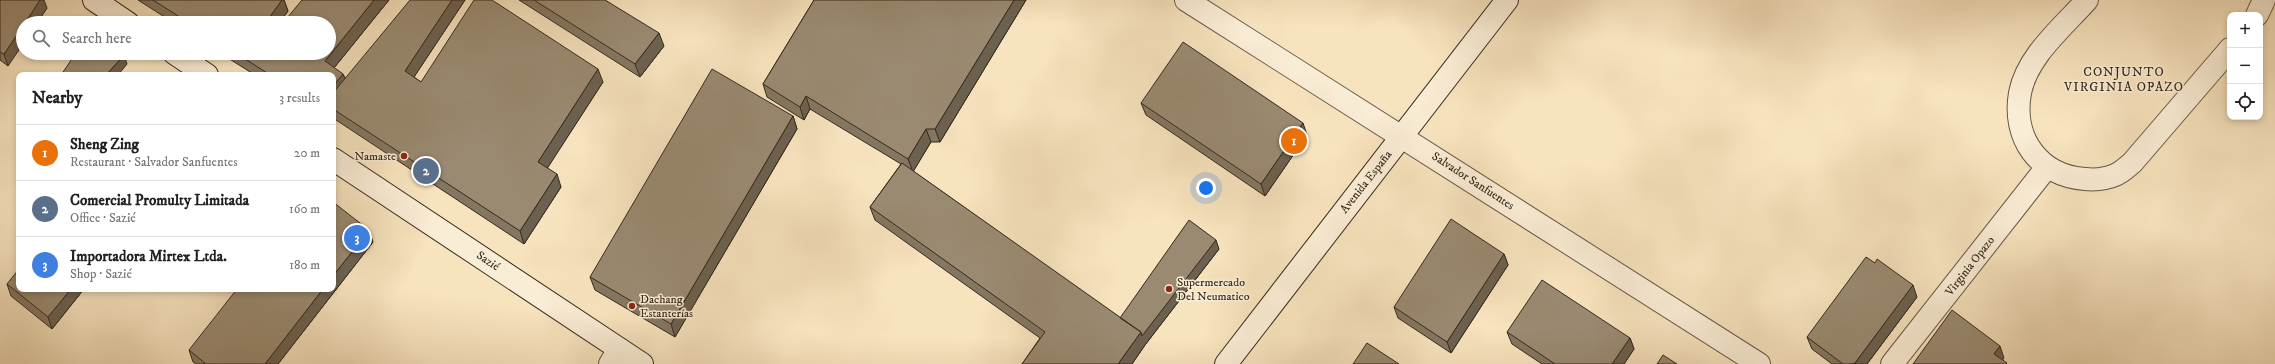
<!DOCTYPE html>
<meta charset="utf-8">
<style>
body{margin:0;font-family:"IM FELL DW Pica",serif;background:#f6f6f6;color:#202124}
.controls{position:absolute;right:12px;top:12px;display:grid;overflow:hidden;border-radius:8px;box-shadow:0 2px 6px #0003}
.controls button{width:36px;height:36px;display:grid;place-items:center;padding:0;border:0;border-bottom:1px solid #e0e0e0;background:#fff;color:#202124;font:20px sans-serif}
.you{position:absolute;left:1206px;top:188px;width:14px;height:14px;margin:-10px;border:3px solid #fff;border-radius:50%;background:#1a73e8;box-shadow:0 0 0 6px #1a73e833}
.badge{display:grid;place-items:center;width:26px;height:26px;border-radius:50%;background:#0f766e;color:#fff;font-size:13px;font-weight:700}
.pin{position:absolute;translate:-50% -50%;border:2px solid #fff;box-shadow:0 1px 4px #0006}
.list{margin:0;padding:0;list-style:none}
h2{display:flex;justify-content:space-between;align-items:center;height:52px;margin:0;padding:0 16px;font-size:17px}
h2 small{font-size:13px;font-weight:400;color:#757577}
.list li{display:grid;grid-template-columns:26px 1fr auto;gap:12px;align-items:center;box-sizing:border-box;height:56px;padding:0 16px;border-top:1px solid #e0e0e0}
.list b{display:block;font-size:15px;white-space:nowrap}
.list p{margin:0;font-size:13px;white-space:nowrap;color:#757577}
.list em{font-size:13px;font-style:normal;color:#757577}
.icon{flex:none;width:22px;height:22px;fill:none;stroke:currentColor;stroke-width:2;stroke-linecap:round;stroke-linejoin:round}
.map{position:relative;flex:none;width:2275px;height:364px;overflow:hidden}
.search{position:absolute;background:#fff;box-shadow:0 2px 6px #0003;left:16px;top:16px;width:320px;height:44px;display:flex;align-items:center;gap:10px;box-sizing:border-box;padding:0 14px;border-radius:22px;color:#757577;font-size:15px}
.panel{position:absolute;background:#fff;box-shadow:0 2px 6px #0003;left:16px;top:72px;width:320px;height:220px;border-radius:8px}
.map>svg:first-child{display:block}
</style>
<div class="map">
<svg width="2275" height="364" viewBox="0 0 2275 364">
<rect width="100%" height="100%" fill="#f7e3be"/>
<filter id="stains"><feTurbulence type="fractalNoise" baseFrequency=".005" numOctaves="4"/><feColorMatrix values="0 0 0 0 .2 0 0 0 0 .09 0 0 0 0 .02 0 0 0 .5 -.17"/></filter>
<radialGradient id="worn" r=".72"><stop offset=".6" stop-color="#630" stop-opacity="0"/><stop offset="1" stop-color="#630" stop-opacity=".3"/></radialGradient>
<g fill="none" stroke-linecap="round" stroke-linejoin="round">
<g stroke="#665845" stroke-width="24">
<path id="street" d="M1186,0L1759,364
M2087,0C2063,27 2027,56 2020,93C2012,138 2039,176 2085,179C2095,180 2106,179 2115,175C2121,173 2127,167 2132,163L2230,49
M2257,15L2264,0
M610,364L619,349
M1892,364L2047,167"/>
</g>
<g stroke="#36291d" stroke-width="24">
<path id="secondary" d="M94,0L128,23
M174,53L207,75
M333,159L642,364
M1226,364L1507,0"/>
</g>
<use href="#street" stroke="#faedd5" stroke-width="22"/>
<use href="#secondary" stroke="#faedd5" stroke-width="22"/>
</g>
<path fill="#847761" stroke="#36291d" d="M0,0L47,8L37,23H23L8,66L0,60Z
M138,0H284L288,11L280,22L281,23H174Z
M389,0L334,68L343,74L345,78L465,0L414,77L421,82H603L547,168L561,187L524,244L333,118V75H255L220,53H329Z
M519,0H605L664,46L640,77Z
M814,0H1026L940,142H931L913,171L1120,318L1219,249L1145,345L1132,364H1022L1040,338L875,220L870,207L901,164L810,109L804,120L767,97L763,84Z
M1141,103L1307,135L1265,196L1146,115Z
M793,116L797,129L675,337L595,290L590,277Z
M373,242L278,364H196L193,362L189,350Z
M1504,254L1508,265L1451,353L1398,318L1394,307Z
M7,284L19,289H84L52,329L11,296Z
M1917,297L1867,364H1832L1812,349L1807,337Z
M1507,332L1630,338L1634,349L1624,364H1542L1512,344Z"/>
<path fill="#6c614f" stroke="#36291d" d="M40,0H44L47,8L37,23H25Z
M282,0H284L288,11L279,23L269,18Z
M374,0H389L329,74L325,61Z
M452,0H465L410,83L405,71Z
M1014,0H1026L940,142L935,129Z
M23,26V44L8,66L4,54Z
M659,33L664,46L640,77L635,64Z
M124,55L127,64L118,75H106Z
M598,69L603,82L543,175L538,162Z
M343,74L348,87L333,105V86Z
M806,96L810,109L804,120L800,107Z
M793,116L797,129L675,337L671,324Z
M1303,123L1307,135L1265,196L1261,184Z
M926,129L931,142L913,172L908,159Z
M557,174L561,187L524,244L520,231Z
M369,230L373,242L278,364H265L323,289H333V276Z
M1216,240L1219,249L1145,345L1132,364H1118L1141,332Z
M1504,254L1508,265L1451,353L1447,342Z
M1913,285L1917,297L1867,364H1856L1855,363Z
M71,289H84L52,329L48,317Z
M1630,338L1634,349L1624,364H1612Z
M2000,346L2004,358L2000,364L1994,354Z"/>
<path fill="#9a8a71" stroke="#36291d" d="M0,0H40L25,23H23V26L4,54L0,52Z
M153,0H282L269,18L281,23H189Z
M302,0H374L325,61L343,74L333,86V75H270L236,53H329V23H283Z
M410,0H452L405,71L421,82L474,0H492L598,69L538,162L557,174L520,231L333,109V93Z
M534,0H605L659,33L635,64Z
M814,0H1014L935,129H926L908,159L806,96L800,107L763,84Z
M1183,42L1303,123L1261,184L1141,103Z
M76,53H121L124,55L106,75H61Z
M712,69L793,116L671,324L590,277Z
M902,163L1141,332L1118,364H1022L1045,332L870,207Z
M333,202L369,230L333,276Z
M1451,219L1504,254L1447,342L1394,307Z
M1189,220L1216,240L1142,336L1141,332L1120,318Z
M1866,257L1875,263L1877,259L1913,285L1855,363L1850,364H1843L1807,337Z
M19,269V289H71L48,317L7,284Z
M1542,280L1630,338L1612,364H1555L1507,332Z
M237,289H323L265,364H206L189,350Z
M1952,310L2000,346L1994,354L2007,363L2006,364H1913Z
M1367,343L1399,364H1353Z
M1663,355L1677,364H1657Z"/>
<g fill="#8f2418" stroke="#faedd5" stroke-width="1.5">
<circle cx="404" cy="156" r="4"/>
<circle cx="1169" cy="289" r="4"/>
<circle cx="632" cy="306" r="4"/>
</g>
<g text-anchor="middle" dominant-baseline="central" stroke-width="3" stroke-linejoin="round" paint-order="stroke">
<g font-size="12" fill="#36291d" stroke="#faedd5" text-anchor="start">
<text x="396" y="156" text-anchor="end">Namaste</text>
<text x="1177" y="282">Supermercado<tspan x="1177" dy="14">Del Neumatico</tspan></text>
<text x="640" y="299">Dachang<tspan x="640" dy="14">Estanterías</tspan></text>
</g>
<g font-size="12" fill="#36291d" stroke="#faedd5">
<text transform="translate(1473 181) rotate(33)">Salvador Sanfuentes</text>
<text transform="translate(1366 182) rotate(-52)">Avenida España</text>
<text transform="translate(488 261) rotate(34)">Sazié</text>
<text transform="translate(1970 266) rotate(-52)">Virginia Opazo</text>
</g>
<g font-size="13" letter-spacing="1" fill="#36291d" stroke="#faedd5">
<text x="2124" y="72">CONJUNTO<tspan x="2124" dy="15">VIRGINIA OPAZO</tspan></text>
</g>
</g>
<rect width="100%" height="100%" filter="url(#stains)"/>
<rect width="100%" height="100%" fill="url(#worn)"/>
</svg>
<div class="controls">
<button>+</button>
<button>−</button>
<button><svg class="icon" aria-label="locate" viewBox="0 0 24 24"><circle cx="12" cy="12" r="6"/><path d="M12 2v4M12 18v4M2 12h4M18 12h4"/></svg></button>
</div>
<div class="you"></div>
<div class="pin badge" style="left:1294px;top:141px;background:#e8710a">1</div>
<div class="pin badge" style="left:426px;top:171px;background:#5c6f8a">2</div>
<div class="pin badge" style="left:357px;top:238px;background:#3f7fe0">3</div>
<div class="search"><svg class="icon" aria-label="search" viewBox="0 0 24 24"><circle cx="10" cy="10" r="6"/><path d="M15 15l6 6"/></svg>Search here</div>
<section class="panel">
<h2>Nearby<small>3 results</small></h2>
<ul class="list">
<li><span class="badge" style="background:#e8710a">1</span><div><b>Sheng Zing</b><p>Restaurant · Salvador Sanfuentes</p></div><em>20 m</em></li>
<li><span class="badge" style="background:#5c6f8a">2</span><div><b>Comercial Promulty Limitada</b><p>Office · Sazié</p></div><em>160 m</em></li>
<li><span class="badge" style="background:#3f7fe0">3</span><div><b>Importadora Mirtex Ltda.</b><p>Shop · Sazié</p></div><em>180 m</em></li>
</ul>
</section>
</div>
